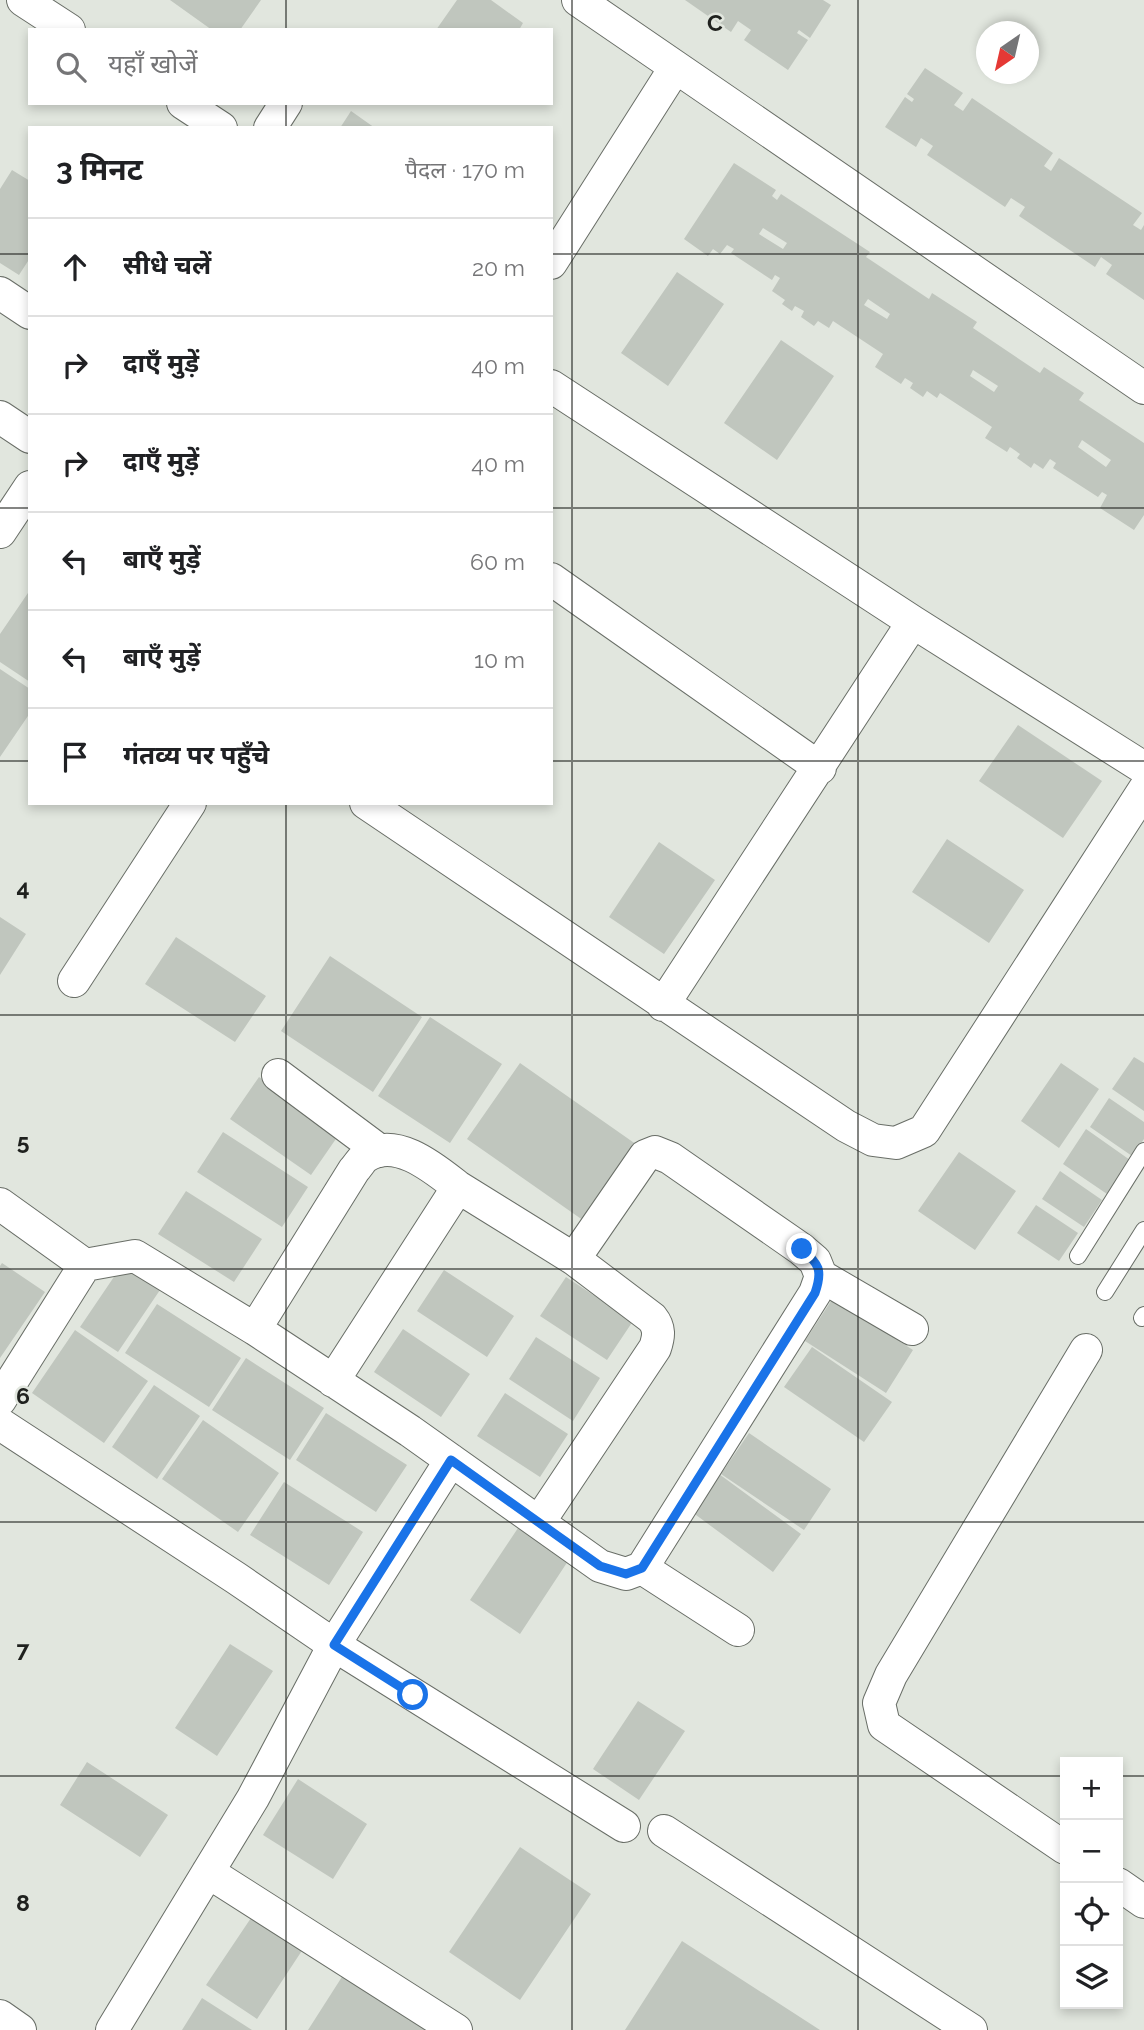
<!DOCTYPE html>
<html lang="hi">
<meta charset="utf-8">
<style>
body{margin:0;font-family:Raleway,"Noto Sans Devanagari",sans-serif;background:#f6f6f6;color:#202124}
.controls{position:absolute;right:21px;bottom:21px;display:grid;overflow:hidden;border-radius:0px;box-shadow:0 4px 10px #0003}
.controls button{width:63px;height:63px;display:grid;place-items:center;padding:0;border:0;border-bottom:2px solid #e0e0e0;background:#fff;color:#202124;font:35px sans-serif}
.compass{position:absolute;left:976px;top:21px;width:63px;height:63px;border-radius:50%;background:#fff;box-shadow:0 4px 10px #0003;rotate:214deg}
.stop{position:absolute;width:21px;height:21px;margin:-16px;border:5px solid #1a73e8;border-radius:50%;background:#fff}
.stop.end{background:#1a73e8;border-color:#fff;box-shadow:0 2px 7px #0008}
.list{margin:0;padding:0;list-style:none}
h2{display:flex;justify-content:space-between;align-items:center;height:91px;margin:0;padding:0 28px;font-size:30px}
h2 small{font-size:23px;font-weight:400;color:#757577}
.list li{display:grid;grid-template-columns:46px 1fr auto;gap:21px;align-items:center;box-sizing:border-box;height:98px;padding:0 28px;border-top:2px solid #e0e0e0}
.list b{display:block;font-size:26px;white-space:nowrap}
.list em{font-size:23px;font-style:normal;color:#757577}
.icon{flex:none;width:38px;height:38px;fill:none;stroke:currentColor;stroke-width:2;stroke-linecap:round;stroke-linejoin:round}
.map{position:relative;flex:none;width:1144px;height:2030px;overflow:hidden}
.search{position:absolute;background:#fff;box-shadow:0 4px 10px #0003;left:28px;top:28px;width:525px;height:77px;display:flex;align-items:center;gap:18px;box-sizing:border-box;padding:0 24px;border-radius:0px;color:#757577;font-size:26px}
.panel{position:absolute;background:#fff;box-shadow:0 4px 10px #0003;left:28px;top:126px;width:525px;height:679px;border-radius:0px}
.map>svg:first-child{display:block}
</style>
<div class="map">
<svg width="1144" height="2030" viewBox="0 0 1144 2030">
<rect width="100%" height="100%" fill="#e1e6de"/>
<path fill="#c0c6be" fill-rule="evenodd" d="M170,0H261L240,30H212Z
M457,0H491L523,23L519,30H436Z
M685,0H823L831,5L810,38L799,30L797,33L808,40L788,70L744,40L751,30L738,21L731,32Z
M925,68L963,93L954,105L963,111L972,98L1053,153L1044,166L1051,171L1059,158L1142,213L1133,225L1141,230L1144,225V300L1106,274L1112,265L1101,257L1095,267L1019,216L1025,207L1011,198L1005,207L927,155L933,146L921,138L916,147L885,127L905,97L912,102L914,99L907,94Z
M351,111L375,128H340Z
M734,163L776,190L772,196L777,200L781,194L870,252L866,257L929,299L932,293L977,322L973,328L1040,373L1044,367L1084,393L1079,400L1144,443V515L1134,530L1100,508L1107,495L1102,492L1098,497L1053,468L1056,463L1050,459L1043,469L1034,463L1031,468L1017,458L1020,454L1010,447L1007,452L985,438L992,427L940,393L937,398L927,391L923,397L910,388L913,383L905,378L901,384L875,367L883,354L833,321L829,328L818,321L814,326L801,317L804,311L795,306L792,311L782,304L785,300L772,291L780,278L775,275L772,280L731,253L734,249L727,245L720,254L713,249L708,256L684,239ZM763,228L787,243L783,249L759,234ZM868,299L890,314L887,319L864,305ZM973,370L998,386L994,392L970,376ZM1082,440L1111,460L1106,467L1078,447Z
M12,170L30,181V258L19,275L0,263V189Z
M677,272L724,304L668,386L621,353Z
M781,340L834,376L777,460L724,423Z
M30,590V682L0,662V634Z
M0,669L30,689V713L0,757Z
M1018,725L1102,781L1063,838L979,781Z
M947,839L1024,890L989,943L912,892Z
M659,842L715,880L664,954L609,917Z
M0,917L26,934L0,975Z
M176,937L266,996L235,1042L145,984Z
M330,956L422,1017L373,1092L281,1031Z
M430,1017L502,1064L450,1143L378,1096Z
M1134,1057L1144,1063V1111L1112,1089Z
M520,1063L640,1147L587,1223L467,1139Z
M1061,1063L1099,1089L1059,1148L1021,1121Z
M259,1077L340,1133L311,1175L230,1119Z
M1109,1098L1144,1122V1139L1132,1156L1090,1127Z
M1086,1129L1130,1160L1107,1194L1063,1164Z
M223,1132L308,1187L282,1227L197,1172Z
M959,1152L1016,1191L975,1250L918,1211Z
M1060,1171L1102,1200L1084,1227L1042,1199Z
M186,1191L262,1239L234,1282L158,1234Z
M1036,1205L1078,1233L1059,1261L1017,1233Z
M2,1263L45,1292L0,1358V1266Z
M122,1265L160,1290L118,1352L80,1327Z
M444,1270L514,1316L487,1357L417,1311Z
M566,1277L633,1321L607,1360L540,1316Z
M833,1298L913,1350L886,1393L805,1341Z
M157,1304L241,1358L209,1407L125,1353Z
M403,1329L470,1374L441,1417L374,1372Z
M75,1330L148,1381L104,1443L32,1393Z
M536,1337L600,1378L573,1421L509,1379Z
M812,1347L892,1402L864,1442L784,1387Z
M246,1358L324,1408L290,1460L212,1410Z
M154,1385L200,1416L157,1479L112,1447Z
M505,1393L568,1434L540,1477L477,1436Z
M326,1413L407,1465L376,1512L296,1460Z
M203,1420L279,1473L238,1532L162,1479Z
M749,1433L831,1489L804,1530L721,1474Z
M719,1474L801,1534L773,1572L692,1512Z
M284,1482L363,1532L329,1585L250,1535Z
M520,1525L570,1558L520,1634L470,1600Z
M230,1644L273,1671L217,1756L175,1728Z
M638,1701L685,1731L639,1800L593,1769Z
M87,1762L168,1815L140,1857L60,1805Z
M298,1779L367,1824L333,1879L263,1835Z
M520,1847L591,1894L520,2000L449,1952Z
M255,1912L305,1946L257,2019L206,1985Z
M682,1941L820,2030H625Z
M347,1969L432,2030H308Z
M202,1998L252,2030H182Z"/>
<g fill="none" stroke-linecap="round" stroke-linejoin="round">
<g stroke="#696e67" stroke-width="18">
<path id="service" d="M1078,1256L1144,1151
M1105,1292L1144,1230
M1142,1318L1144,1315"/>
</g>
<g stroke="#696e67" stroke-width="34">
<path id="minor" d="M23,0L69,30
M578,0L1144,388
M183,103L221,128
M270,128L286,103
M551,263L675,68
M0,293L30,313
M551,386L913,622L1144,768
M0,417L30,437
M0,532L30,487
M551,579L820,768
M366,803L846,1126L873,1140L896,1143L924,1131L1144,790
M74,981L190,803
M663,1005L913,622
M278,1075L380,1151
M458,1187L574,1259L652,1318C660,1328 659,1336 655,1348L539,1522
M0,1204L85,1265L135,1256L255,1329L410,1431L600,1566L626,1574L642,1568L815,1293L821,1276
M574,1259L645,1156L655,1152L670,1158L801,1249L815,1261L821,1276L912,1329
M255,1329L354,1170C358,1166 361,1160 365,1157C395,1135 435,1169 458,1187L333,1381
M0,1400L85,1265
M0,1424L236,1578L334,1645L624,1826
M642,1568L738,1630
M664,1831L971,2030
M1065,1848L884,1725L879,1703L891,1675L1086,1350
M208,1872L456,2030
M1118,1884L1144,1902
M0,2016L20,2030
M112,2030L253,1798L334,1645L451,1460"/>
</g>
<use href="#service" stroke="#fff" stroke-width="16"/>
<use href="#minor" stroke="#fff" stroke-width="32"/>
</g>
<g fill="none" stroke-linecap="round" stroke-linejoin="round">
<path stroke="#1a73e8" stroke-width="9" d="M413,1695L334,1645L451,1460L600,1566L626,1574L642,1568L815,1293C823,1270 819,1264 802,1249"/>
</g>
<path fill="none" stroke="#1f211e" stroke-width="2" stroke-opacity="0.55" d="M286,0V30M572,0V2030M858,0V2030M286,103V128M0,254H30M551,254H1144M0,508H30M551,508H1144M0,761H30M551,761H1144M286,803V2030M0,1015H1144M0,1269H1144M0,1522H1144M0,1776H1065M1118,1776H1144"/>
<g font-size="23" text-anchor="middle" font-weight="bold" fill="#1f211e" stroke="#e1e6de" stroke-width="5" stroke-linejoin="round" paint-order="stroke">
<text x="715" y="31">C</text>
<text x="23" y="896">4</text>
<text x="23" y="1150">5</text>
<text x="23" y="1404">6</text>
<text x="23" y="1657">7</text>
<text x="23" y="1911">8</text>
</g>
</svg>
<div class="controls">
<button>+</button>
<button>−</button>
<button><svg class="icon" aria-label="locate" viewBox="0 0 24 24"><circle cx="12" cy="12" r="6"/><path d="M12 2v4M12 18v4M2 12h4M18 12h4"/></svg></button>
<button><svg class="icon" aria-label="layers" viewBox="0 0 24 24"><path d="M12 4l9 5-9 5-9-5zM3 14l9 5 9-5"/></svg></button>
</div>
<svg class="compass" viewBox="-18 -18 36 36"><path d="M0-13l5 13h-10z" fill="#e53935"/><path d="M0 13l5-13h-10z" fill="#757577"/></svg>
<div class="stop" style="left:413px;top:1695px"></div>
<div class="stop end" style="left:802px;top:1249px"></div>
<div class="search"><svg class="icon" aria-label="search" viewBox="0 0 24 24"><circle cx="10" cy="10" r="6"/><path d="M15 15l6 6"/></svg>यहाँ खोजें</div>
<section class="panel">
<h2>3 मिनट<small>पैदल · 170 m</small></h2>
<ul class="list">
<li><svg class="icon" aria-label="ahead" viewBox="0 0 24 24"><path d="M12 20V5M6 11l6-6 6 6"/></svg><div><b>सीधे चलें</b></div><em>20 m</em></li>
<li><svg class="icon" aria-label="right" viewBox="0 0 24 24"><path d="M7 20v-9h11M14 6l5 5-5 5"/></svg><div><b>दाएँ मुड़ें</b></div><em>40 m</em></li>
<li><svg class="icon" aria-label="right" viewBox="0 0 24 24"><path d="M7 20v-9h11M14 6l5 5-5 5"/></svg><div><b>दाएँ मुड़ें</b></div><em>40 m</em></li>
<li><svg class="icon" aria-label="left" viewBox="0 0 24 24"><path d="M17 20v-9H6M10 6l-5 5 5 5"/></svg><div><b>बाएँ मुड़ें</b></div><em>60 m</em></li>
<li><svg class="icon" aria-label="left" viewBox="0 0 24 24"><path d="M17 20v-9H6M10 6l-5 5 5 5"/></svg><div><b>बाएँ मुड़ें</b></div><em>10 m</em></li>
<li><svg class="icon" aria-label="arrive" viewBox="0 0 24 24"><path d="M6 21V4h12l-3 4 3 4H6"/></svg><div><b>गंतव्य पर पहुँचे</b></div></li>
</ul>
</section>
</div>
